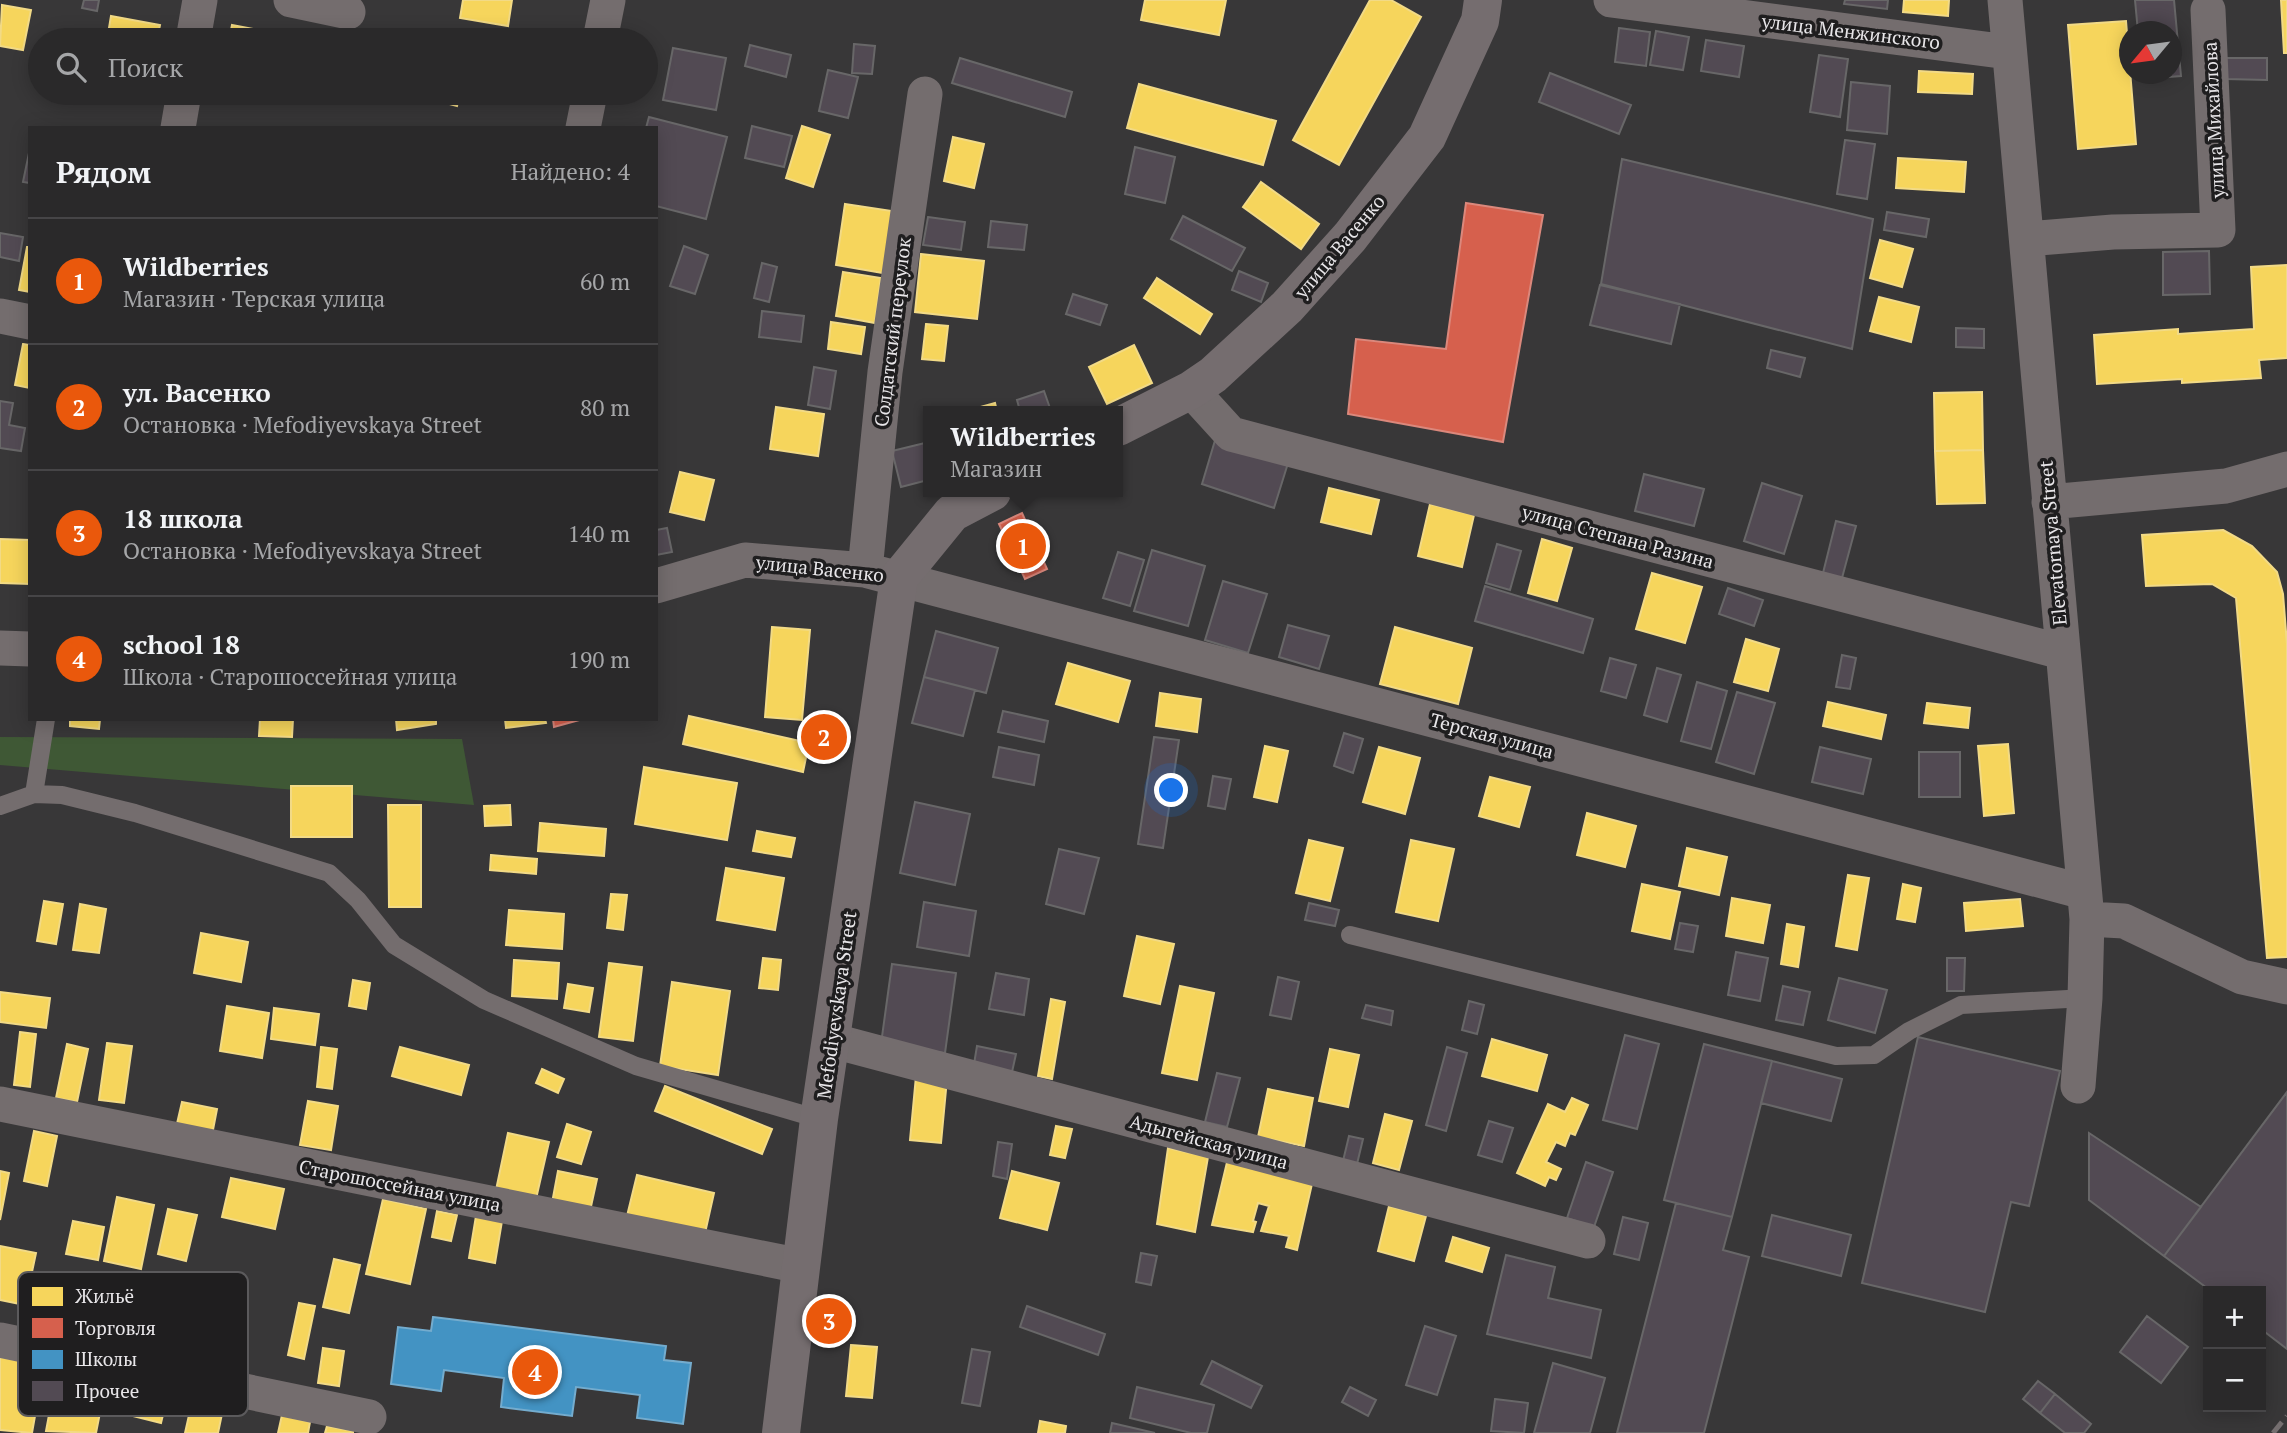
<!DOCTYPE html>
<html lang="ru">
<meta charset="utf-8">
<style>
body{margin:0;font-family:"PT Serif",serif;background:#363536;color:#f1f3f6}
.controls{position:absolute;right:21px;bottom:21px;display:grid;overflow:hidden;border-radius:0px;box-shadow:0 4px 18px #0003}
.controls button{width:63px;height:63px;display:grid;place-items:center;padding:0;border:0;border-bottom:2px solid #464547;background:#2a292a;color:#f1f3f6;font:35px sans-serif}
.compass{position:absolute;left:2119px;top:21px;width:63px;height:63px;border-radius:50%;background:#2a292a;box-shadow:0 4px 18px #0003;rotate:241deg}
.you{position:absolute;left:1172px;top:791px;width:24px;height:24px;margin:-18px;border:5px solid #fff;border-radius:50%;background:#1a73e8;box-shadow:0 0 0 10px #1a73e833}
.badge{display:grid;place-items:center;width:46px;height:46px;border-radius:50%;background:#ea580c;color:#fff;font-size:23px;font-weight:700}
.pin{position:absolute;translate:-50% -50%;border:4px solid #fff;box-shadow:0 2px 7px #0006}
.popup{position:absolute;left:923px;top:406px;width:200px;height:91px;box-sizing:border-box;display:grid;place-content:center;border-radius:0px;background:#2a292a;filter:drop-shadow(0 2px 5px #0005);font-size:23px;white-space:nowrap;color:#a5a6a8}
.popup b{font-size:26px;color:#f1f3f6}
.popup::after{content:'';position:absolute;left:50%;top:100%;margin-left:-14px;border:14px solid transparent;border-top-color:#2a292a}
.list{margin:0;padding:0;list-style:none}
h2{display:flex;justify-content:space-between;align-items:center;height:91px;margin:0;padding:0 28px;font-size:30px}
h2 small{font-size:23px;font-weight:400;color:#a5a6a8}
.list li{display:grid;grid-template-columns:46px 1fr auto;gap:21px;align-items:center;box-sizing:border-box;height:126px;padding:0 28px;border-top:2px solid #464547}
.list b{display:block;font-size:26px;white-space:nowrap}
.list p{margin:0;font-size:23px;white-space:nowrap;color:#a5a6a8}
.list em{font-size:23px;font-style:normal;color:#a5a6a8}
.icon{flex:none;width:38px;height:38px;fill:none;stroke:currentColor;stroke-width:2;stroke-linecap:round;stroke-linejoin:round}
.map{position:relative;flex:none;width:2287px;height:1433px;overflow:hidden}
.search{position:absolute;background:#2a292a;box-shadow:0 4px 18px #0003;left:28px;top:28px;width:630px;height:77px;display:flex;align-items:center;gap:18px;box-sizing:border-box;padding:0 24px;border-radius:38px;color:#a5a6a8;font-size:26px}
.panel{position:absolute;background:#2a292a;box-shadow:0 4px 18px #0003;left:28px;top:126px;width:630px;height:595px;border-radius:0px}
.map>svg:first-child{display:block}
</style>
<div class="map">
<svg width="2287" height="1433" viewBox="0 0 2287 1433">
<rect width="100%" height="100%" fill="#383738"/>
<path fill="#3f5835" d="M0,737L462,739L474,805L0,765Z"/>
<path fill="#f6d55c" stroke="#f2da86" stroke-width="2" d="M463,0H512L508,26L460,18Z
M1145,0H1226L1219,35L1141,20Z
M1370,0H1391L1421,17L1339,165L1293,140Z
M1904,0H1949L1948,16L1903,12Z
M2281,0H2287V53H2284Z
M2,5L31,10L23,50L0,46Z
M111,16L160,25L157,40H107Z
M2126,21L2136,144L2078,149L2068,25Z
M232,25L284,35L283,40H229Z
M1919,71L1973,74L1972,94L1918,92Z
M1139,84L1276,121L1263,165L1127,128Z
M408,93H460L457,106Z
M802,126L830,135L813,187L786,178Z
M953,137L984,144L974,188L944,181Z
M1898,158L1966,162L1964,192L1896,188Z
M1261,182L1319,224L1301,249L1243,207Z
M845,204L892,211L883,273L836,265Z
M1880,240L1913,249L1902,287L1870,278Z
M27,247H30V292L19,290Z
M921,254L984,261L977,319L915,312Z
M2287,265V358L2259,360L2261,378L2182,383V379L2097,384L2094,335L2178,329V334L2254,329L2251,267Z
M843,272L881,278L875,323L836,316Z
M1157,278L1212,314L1200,334L1144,298Z
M1879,297L1919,307L1911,342L1870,331Z
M831,322L865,327L861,354L828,349Z
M926,324L948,326L944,361L922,359Z
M23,344L30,345V388L15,385Z
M1134,345L1152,383L1107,404L1089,367Z
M1982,392L1983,450L1935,451L1934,393Z
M995,403L997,411H966Z
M776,407L824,414L818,456L770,449Z
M1983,450L1985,503L1937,504L1935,451Z
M680,472L714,480L704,520L670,512Z
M1329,488L1379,500L1371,534L1321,522Z
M1430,504L1474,515L1462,567L1418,556Z
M2223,530L2252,546L2277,572L2283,594L2287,644V957L2267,958L2236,598L2212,584L2146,586L2142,535Z
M0,539L30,540V584L0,583Z
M1542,539L1572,548L1557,601L1528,593Z
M1652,573L1702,587L1685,643L1636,629Z
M772,627L810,630L802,720L765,717Z
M1395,627L1472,648L1458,704L1380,684Z
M1746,639L1779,649L1768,691L1734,682Z
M1068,663L1130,681L1118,722L1056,704Z
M1160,693L1201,699L1197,732L1156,726Z
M1828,702L1886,715L1881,739L1823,726Z
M1927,703L1970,708L1968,728L1924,723Z
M689,716L809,743L803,772L683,744Z
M70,719H100L99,729L70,726Z
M260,719H293L292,737L259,736Z
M396,719H436V724L397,730Z
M505,719H545L546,723L506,728Z
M2008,744L2014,813L1984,816L1978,746Z
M1265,746L1288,751L1277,802L1254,797Z
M1379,747L1420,758L1405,814L1363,802Z
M644,767L737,783L727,840L635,824Z
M1490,777L1530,787L1519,827L1479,816Z
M291,786H352V837H291Z
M388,805H421V907H389Z
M510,805L511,825L485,826L484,806Z
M1587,813L1636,826L1625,867L1577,855Z
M540,823L606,829L604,856L538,851Z
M757,831L795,838L791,857L753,851Z
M1309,840L1343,848L1330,901L1296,893Z
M1411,840L1454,849L1438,921L1396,912Z
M1687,848L1727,857L1719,895L1679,886Z
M491,855L537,859L536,874L490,870Z
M726,868L784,878L775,930L717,920Z
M1848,875L1869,878L1857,950L1836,946Z
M1642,884L1680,892L1670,939L1632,931Z
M1903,884L1921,888L1915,922L1897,919Z
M611,894L627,895L623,930L607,928Z
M1732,898L1770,905L1763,943L1726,936Z
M2020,899L2023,926L1966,931L1964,903Z
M44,901L63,904L56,944L37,941Z
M80,904L106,909L99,953L73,950Z
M509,910L564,914L562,949L506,945Z
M1787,924L1804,927L1798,967L1781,964Z
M201,933L248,942L241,982L194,973Z
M1137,936L1174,944L1160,1004L1124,996Z
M763,958L781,960L778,990L759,988Z
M514,960L559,963L557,999L512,996Z
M609,963L642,967L633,1041L599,1037Z
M353,980L370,983L366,1009L349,1006Z
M672,982L730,991L718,1075L660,1066Z
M568,984L593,988L589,1012L564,1008Z
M1180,986L1214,993L1197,1080L1162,1073Z
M0,992L50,998L46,1028L0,1022Z
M1051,999L1065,1002L1052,1079L1038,1076Z
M227,1006L269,1013L262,1058L220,1051Z
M274,1008L319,1014L315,1045L271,1039Z
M20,1032L36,1034L30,1087L14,1085Z
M1492,1039L1547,1055L1537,1091L1482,1076Z
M107,1043L132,1046L124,1103L99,1100Z
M67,1044L88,1049L77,1102L56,1098Z
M321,1047L337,1049L332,1089L317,1087Z
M400,1047L469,1065L461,1095L392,1076Z
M1330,1049L1359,1055L1348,1107L1319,1101Z
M542,1069L564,1079L558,1093L536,1083Z
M916,1076L947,1079L941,1143L910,1140Z
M665,1086L772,1129L762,1154L655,1111Z
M1268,1089L1313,1098L1304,1146L1258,1137Z
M1572,1098L1588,1105L1575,1135L1570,1133L1565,1146L1556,1142L1546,1162L1561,1169L1556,1180L1549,1177L1545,1186L1517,1173L1548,1104L1565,1112Z
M308,1101L338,1106L331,1150L300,1145Z
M182,1102L217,1109L212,1135L176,1128Z
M1385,1114L1412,1121L1399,1170L1373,1163Z
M567,1124L591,1132L581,1164L557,1157Z
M1056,1126L1072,1129L1065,1158L1050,1155Z
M34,1131L57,1136L47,1186L24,1181Z
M508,1133L549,1142L536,1199L496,1190Z
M1168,1148L1208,1157L1195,1232L1157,1224Z
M1229,1154L1314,1175L1297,1250L1286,1247L1289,1236L1261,1231L1269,1206L1258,1203L1253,1221L1256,1222L1253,1232L1212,1225Z
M0,1171L9,1173L0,1220Z
M558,1171L597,1179L590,1211L552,1203Z
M1012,1171L1059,1183L1047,1230L1000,1218Z
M637,1175L714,1193L705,1233L627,1216Z
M231,1178L284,1189L275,1229L222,1217Z
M117,1197L154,1205L141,1269L104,1261Z
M383,1199L426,1209L410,1284L366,1274Z
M1389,1206L1426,1216L1414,1261L1378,1251Z
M168,1209L197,1215L186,1261L158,1254Z
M437,1211L457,1215L451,1241L432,1237Z
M476,1216L502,1221L495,1263L469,1258Z
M73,1221L104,1227L98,1260L66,1254Z
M1453,1237L1489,1248L1482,1272L1446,1261Z
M0,1246L36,1253L25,1305L0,1300Z
M334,1259L360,1265L349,1313L323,1307Z
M202,1289L243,1299L229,1364L187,1355Z
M75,1294L109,1300L102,1338L68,1332Z
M141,1294L176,1301L167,1347L132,1340Z
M299,1303L315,1306L304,1359L288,1355Z
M851,1345L877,1347L872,1398L846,1396Z
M323,1348L344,1351L339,1386L318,1383Z
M0,1357L44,1365L32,1433L0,1430Z
M58,1367L107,1377L96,1433L46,1431Z
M141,1384L169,1390L161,1423L133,1416Z
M192,1402L223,1409L218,1433H185Z
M282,1415L310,1422L308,1433H278Z
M1040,1421L1066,1426L1065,1433H1038Z
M327,1426L353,1431V1433H325Z"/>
<path fill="#d6604d" stroke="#db887c" stroke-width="2" d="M1466,203L1543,215L1503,442L1348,414L1356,339L1446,349Z
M1022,513L1047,569L1025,579L999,524Z
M553,719H583L554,727Z"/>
<path fill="#4393c3" stroke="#74acce" stroke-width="2" d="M433,1317L666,1346L664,1360L691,1363L683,1424L637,1418L640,1395L576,1387L572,1416L501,1407L504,1378L444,1370L441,1391L391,1384L398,1327L431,1331Z"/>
<path fill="#524a53" stroke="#686768" stroke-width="2" d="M84,0H99L97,11L82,8Z
M1845,0H1888L1887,9L1844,4Z
M2135,0H2174L2181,76L2142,79V74H2172V32H2138Z
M1619,28L1650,32L1646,66L1615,62Z
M1656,31L1689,37L1683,70L1650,65Z
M1706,40L1744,46L1739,77L1701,71Z
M854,44L875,46L872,74L852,73Z
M750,45L791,55L786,77L745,66Z
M673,48L726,58L716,110L663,100Z
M1819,55L1848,59L1840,117L1810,112Z
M960,58L1072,92L1065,117L952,83Z
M2226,58H2267V80L2226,79Z
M828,70L858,77L848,118L819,111Z
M1550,73L1631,105L1619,134L1539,102Z
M1851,82L1890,86L1887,134L1847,130Z
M649,117L727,137L706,219L656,206V128H646Z
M752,126L792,136L784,167L745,158Z
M1845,140L1875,144L1867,199L1837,194Z
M1135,147L1175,157L1165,203L1125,194Z
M29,153H30V183L23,182Z
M1622,159L1873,219L1852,349L1601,284Z
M1887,212L1929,219L1926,237L1884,230Z
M1183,216L1245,248L1232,271L1171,239Z
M928,217L965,222L961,250L923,245Z
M991,221L1027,225L1024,250L988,247Z
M0,233L23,237L19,261L0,257Z
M684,246L708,255L695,294L670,286Z
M2209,251L2210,294L2163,295V252Z
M762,263L777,267L769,302L754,298Z
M1239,271L1268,283L1261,302L1232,290Z
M1600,285L1680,304L1671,344L1590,325Z
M1073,294L1107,305L1100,325L1066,314Z
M762,311L804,316L801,342L759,337Z
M1956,328L1984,329V348L1956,347Z
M1771,350L1805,358L1800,377L1767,368Z
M814,367L836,371L830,409L808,405Z
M1044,391L1051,411H1020L1017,400Z
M0,401L13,403L9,425L25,428L21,451L0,448Z
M1216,437L1289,460L1274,508L1202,484Z
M925,443L928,456V480L901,487L892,451Z
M1644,474L1704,489L1694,526L1635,511Z
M1762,483L1802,496L1784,554L1744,541Z
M1836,521L1856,526L1842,578L1823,573Z
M667,528L672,552L656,555V530Z
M1497,544L1521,551L1510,590L1486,583Z
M1152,550L1205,566L1188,626L1134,611Z
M1118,552L1144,560L1130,606L1103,598Z
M1223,581L1267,594L1248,653L1205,640Z
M1485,586L1593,619L1583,653L1475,621Z
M1728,588L1763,600L1754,626L1719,614Z
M1288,625L1329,636L1319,669L1279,657Z
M936,631L998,648L986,693L924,677Z
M1842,655L1856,658L1850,689L1836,687Z
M1610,658L1636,665L1626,698L1601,691Z
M1657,668L1681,675L1667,722L1644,715Z
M924,677L975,690L963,736L912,723Z
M1697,682L1727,691L1711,749L1681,741Z
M1737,692L1775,703L1754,774L1716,762Z
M1003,711L1048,721L1044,742L998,732Z
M1344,733L1363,739L1353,773L1334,766Z
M1154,737L1179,740L1163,848L1138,844Z
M999,747L1039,755L1034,785L993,777Z
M1820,747L1871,759L1863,794L1812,782Z
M1919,752H1960V797H1919Z
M1213,776L1231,779L1225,809L1208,806Z
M915,802L970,814L955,885L900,873Z
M1059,849L1099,858L1084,914L1046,904Z
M924,902L976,911L969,956L917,947Z
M1309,903L1339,910L1335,926L1305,920Z
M1680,923L1698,926L1693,952L1675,949Z
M1736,952L1768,958L1760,1001L1728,995Z
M1947,958H1965L1964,991H1947Z
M892,964L956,973L945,1053L881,1044Z
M996,973L1029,979L1024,1015L989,1009Z
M1278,977L1299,982L1291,1019L1270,1015Z
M1839,978L1887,990L1875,1033L1828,1020Z
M1783,986L1810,992L1803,1025L1776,1020Z
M1469,1001L1484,1005L1477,1034L1462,1030Z
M1366,1005L1393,1011L1391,1025L1362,1018Z
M1625,1035L1659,1044L1637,1129L1603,1120Z
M1918,1037L2060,1071L2029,1206L2011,1202L1985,1312L1862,1283Z
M1704,1044L1772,1061L1732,1217L1664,1200Z
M977,1046L1016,1054L1012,1072L974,1064Z
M1447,1047L1467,1053L1446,1131L1426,1125Z
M1772,1061L1842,1079L1831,1121L1761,1103Z
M1217,1073L1240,1078L1227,1127L1205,1122Z
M2287,1092V1349L2261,1329V1291H2211L2164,1256Z
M1489,1121L1513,1128L1502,1162L1478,1155Z
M2089,1133L2201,1207L2164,1256L2089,1200Z
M1349,1136L1363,1139L1357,1164L1343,1161Z
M998,1142L1012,1144L1007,1179L993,1176Z
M1586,1162L1613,1172L1594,1227L1567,1218Z
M1676,1203L1732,1217L1723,1250L1749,1257L1704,1433H1617Z
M1772,1215L1851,1235L1841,1276L1762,1256Z
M1623,1217L1648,1223L1639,1260L1614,1254Z
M1141,1253L1157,1256L1151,1285L1136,1282Z
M1506,1255L1555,1267L1548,1298L1601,1310L1591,1358L1487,1334Z
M1027,1306L1105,1334L1098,1355L1020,1327Z
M2147,1316L2188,1347L2161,1383L2120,1352Z
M1425,1326L1456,1336L1437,1395L1406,1385Z
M972,1349L990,1352L980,1406L962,1403Z
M1212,1361L1262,1386L1251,1408L1201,1384Z
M1553,1363L1605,1378L1590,1433H1534Z
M2038,1381L2055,1394L2040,1413L2023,1399Z
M1137,1387L1214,1405L1207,1433H1191L1130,1418Z
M1350,1387L1376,1400L1368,1416L1342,1402Z
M2055,1394L2091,1424L2084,1433H2065L2040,1413Z
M1495,1399L1528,1403L1524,1433L1491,1431Z
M1112,1423L1155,1433H1110Z"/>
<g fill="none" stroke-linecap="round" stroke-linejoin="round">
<path stroke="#746d6e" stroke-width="18" d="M34,794L46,719
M0,806L34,794L62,795L135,813L329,873L358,900L394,945L484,1000L636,1066L819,1119
M1350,935L1836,1056L1874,1055L1909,1031L1961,1005L2085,998"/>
<path stroke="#746d6e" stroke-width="35" d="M291,0L348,12
M1611,0L2008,52
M2005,0L2087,919L2085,998L2078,1086
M193,40L200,0
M600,40L608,0
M178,128L184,93
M583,128L590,93
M2027,239L2113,232L2218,230L2208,10
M0,316L30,322
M1191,390L1231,434L2062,652
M2049,502L2226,486L2287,469
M865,570L885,372L925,94
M656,586L745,560L865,570L2084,892
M0,648L30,649
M2087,919L2124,921L2242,977L2287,987
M830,1040L1588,1241
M0,1104L801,1266
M0,1340L369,1417"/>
<path stroke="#756d6f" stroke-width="38" d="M1118,427L1191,390L1213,375L1287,307L1350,237L1427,137L1480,21L1483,0
M781,1433L819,1119L899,578L952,513L992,492"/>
<path stroke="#746e6f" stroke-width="5" stroke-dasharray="14 7" stroke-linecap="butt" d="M2273,1433L2287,1416"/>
</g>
<g text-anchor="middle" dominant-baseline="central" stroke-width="7" stroke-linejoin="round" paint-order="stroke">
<g font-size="19" fill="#e8e6e9" stroke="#1f1e1f">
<text transform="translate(1851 31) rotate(7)">улица Менжинского</text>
<text transform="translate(2213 120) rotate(-93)">улица Михайлова</text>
<text transform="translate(1339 246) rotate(-50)">улица Васенко</text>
<text transform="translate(892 332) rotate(-83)">Солдатский переулок</text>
<text transform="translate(1618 536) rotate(15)">улица Степана Разина</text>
<text transform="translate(2052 543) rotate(-95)">Elevatornaya Street</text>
<text transform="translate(820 568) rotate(6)">улица Васенко</text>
<text transform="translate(1492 735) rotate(15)">Терская улица</text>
<text transform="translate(836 1005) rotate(-82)">Mefodiyevskaya Street</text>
<text transform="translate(1209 1141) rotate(15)">Адыгейская улица</text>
<text transform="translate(400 1185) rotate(11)">Старошоссейная улица</text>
</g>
</g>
<rect x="18" y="1272" width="230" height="144" rx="10" fill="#1f1e1f" stroke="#5b5a5c" stroke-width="2"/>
<rect x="32" y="1287" width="31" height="19" fill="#f6d55c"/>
<rect x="32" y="1318" width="31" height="20" fill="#d6604d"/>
<rect x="32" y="1350" width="31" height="19" fill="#4393c3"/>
<rect x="32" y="1381" width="31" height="20" fill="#524a53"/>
<g font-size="19" fill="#e8e6e9">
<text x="75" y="1303">Жильё</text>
<text x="75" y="1335">Торговля</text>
<text x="75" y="1366">Школы</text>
<text x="75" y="1398">Прочее</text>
</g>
</svg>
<div class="controls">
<button>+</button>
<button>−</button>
</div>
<svg class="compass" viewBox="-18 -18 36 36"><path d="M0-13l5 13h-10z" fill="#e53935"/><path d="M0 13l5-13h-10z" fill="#a5a6a8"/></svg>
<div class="you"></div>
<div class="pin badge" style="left:1023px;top:546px">1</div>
<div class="popup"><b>Wildberries</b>Магазин</div>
<div class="pin badge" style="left:824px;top:737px">2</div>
<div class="pin badge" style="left:829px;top:1321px">3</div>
<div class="pin badge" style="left:535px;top:1372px">4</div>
<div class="search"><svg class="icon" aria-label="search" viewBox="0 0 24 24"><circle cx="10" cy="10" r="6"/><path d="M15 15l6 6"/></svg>Поиск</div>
<section class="panel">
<h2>Рядом<small>Найдено: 4</small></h2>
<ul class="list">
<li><span class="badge">1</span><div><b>Wildberries</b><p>Магазин · Терская улица</p></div><em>60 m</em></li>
<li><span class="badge">2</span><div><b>ул. Васенко</b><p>Остановка · Mefodiyevskaya Street</p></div><em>80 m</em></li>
<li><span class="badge">3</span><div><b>18 школа</b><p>Остановка · Mefodiyevskaya Street</p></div><em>140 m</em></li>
<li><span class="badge">4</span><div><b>school 18</b><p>Школа · Старошоссейная улица</p></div><em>190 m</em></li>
</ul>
</section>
</div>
